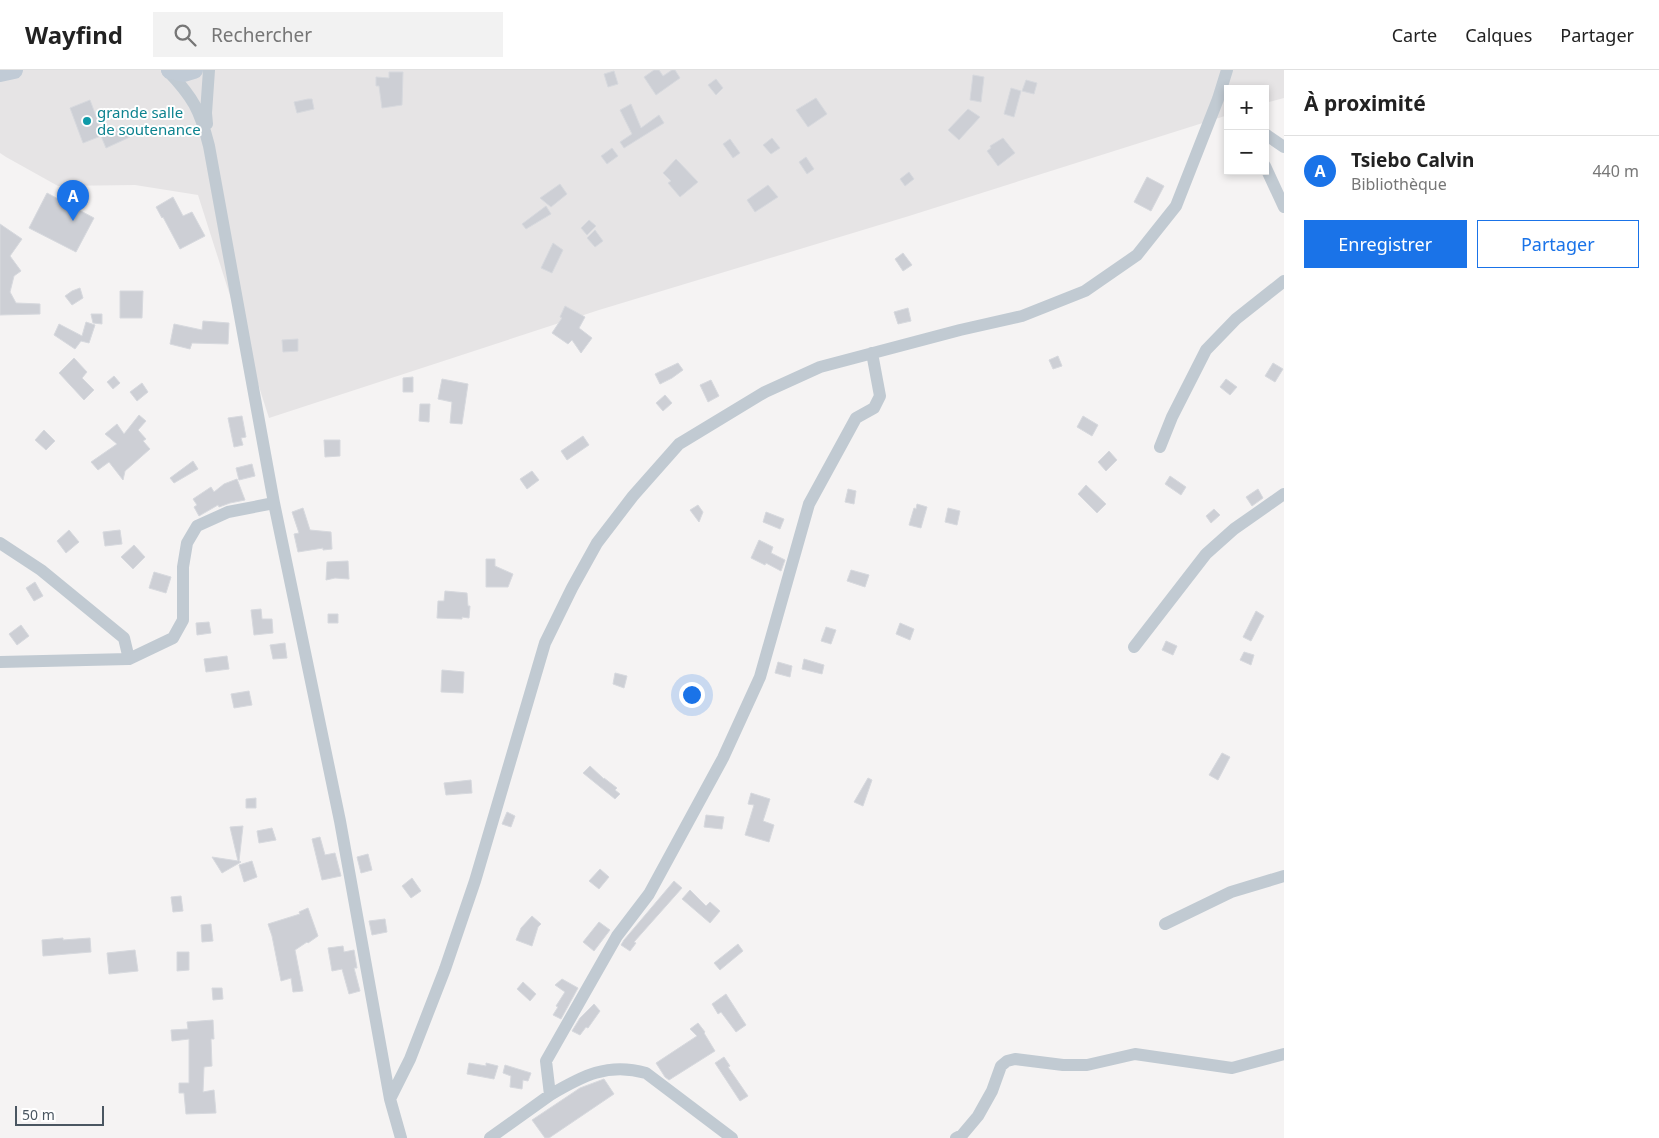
<!DOCTYPE html>
<html lang="fr">
<meta charset="utf-8">
<style>
body{margin:0;font-family:"Noto Sans",sans-serif;background:#f2f2f2;color:#222}
.controls{position:absolute;right:15px;top:15px;display:grid;overflow:hidden;border-radius:0px;box-shadow:0 2px 8px #0003}
.controls button{width:45px;height:45px;display:grid;place-items:center;padding:0;border:0;border-bottom:1px solid #e0e0e0;background:#fff;color:#222;font:25px sans-serif}
.scale{position:absolute;left:15px;bottom:12px;width:89px;box-sizing:border-box;padding-left:5px;border:2px solid #4a5661;border-top:0;font-size:14px;line-height:18px;white-space:nowrap;color:#4a5661;-webkit-text-stroke:4px #fff;paint-order:stroke}
.you{position:absolute;left:691px;top:624px;width:18px;height:18px;margin:-12px;border:4px solid #fff;border-radius:50%;background:#1a73e8;box-shadow:0 0 0 8px #1a73e833}
.badge{display:grid;place-items:center;width:32px;height:32px;border-radius:50%;background:#1a73e8;color:#fff;font-size:16px;font-weight:700}
.pin{position:absolute;translate:-50% -41px;filter:drop-shadow(0 1px 2px #0008)}
.pin::after{content:'';position:absolute;top:26px;width:18px;height:15px;background:inherit;clip-path:polygon(0 0,100% 0,50% 100%)}
.list{margin:0;padding:0;list-style:none}
h2{display:flex;justify-content:space-between;align-items:center;height:65px;margin:0;padding:0 20px;font-size:21px}
h2 small{font-size:16px;font-weight:400;color:#767676}
.list li{display:grid;grid-template-columns:32px 1fr auto;gap:15px;align-items:center;box-sizing:border-box;height:70px;padding:0 20px;border-top:1px solid #e0e0e0}
.list b{display:block;font-size:19px;white-space:nowrap}
.list p{margin:0;font-size:16px;white-space:nowrap;color:#767676}
.list em{font-size:16px;font-style:normal;color:#767676}
.actions{display:flex;gap:10px;padding:15px 20px}
.actions a{flex:1;padding:11px 0;border:1px solid #1a73e8;border-radius:0px;text-align:center;font-size:18px;color:#1a73e8}
.actions .main{background:#1a73e8;color:#fff}
.icon{flex:none;width:28px;height:28px;fill:none;stroke:currentColor;stroke-width:2;stroke-linecap:round;stroke-linejoin:round}
.map{position:relative;flex:none;width:1284px;height:1068px;overflow:hidden}
header{display:flex;align-items:center;gap:30px;box-sizing:border-box;height:70px;padding:0 25px;background:#fff;border-bottom:1px solid #e0e0e0}
header strong{font-size:24px}
nav{display:flex;gap:28px;margin-inline-start:auto;font-size:18px}
.search{width:350px;height:45px;background:#f2f2f2;display:flex;align-items:center;gap:12px;box-sizing:border-box;padding:0 18px;border-radius:0px;color:#767676;font-size:19px}
main{display:flex}
aside{flex:1;background:#fff}
.map>svg:first-child{display:block}
</style>
<header>
<strong>Wayfind</strong>
<div class="search"><svg class="icon" aria-label="search" viewBox="0 0 24 24"><circle cx="10" cy="10" r="6"/><path d="M15 15l6 6"/></svg>Rechercher</div>
<nav><a>Carte</a><a>Calques</a><a>Partager</a></nav>
</header>
<main>
<div class="map">
<svg width="1284" height="1068" viewBox="0 0 1284 1068">
<rect width="100%" height="100%" fill="#f5f3f3"/>
<path fill="#e6e4e5" d="M0,0H1284V28L1265,33V19H1228V45L909,146L599,240L269,348L198,125L135,115L58,116L6,87L0,83Z"/>
<path fill="#cdcfd5" stroke="#d7d9de" d="M654,0H659L663,6L672,0H675L680,8L656,25L644,7Z
M614,1L618,14L608,17L604,4Z
M389,2H403L402,35L382,38L379,16H376V7L389,8Z
M973,5L984,7L981,32L970,30Z
M716,9L723,18L716,25L708,15Z
M1026,10L1037,13L1034,24L1022,21Z
M1011,18L1021,21L1014,47L1004,44Z
M816,28L827,44L808,57L796,40Z
M308,29H312L314,39L297,43L294,32Z
M90,30L103,65L125,55L130,67L106,78L101,66L83,73L70,38Z
M631,34L641,58L659,45L664,53L624,78L620,72L632,64L620,40Z
M968,39L980,47L959,70L948,60Z
M772,68L780,78L771,84L763,75Z
M1003,68L1015,83L998,96L987,81L991,78L990,76Z
M730,69L740,83L733,88L723,74Z
M612,78L618,86L607,94L601,86Z
M806,87L814,99L807,104L799,92Z
M676,89L698,112L680,127L668,113L671,111L663,103Z
M909,102L914,109L905,116L900,109Z
M1147,107L1164,116L1151,141L1134,132Z
M560,114L567,124L551,137L540,128Z
M768,115L778,127L755,142L747,130Z
M47,123L94,148L76,182L29,158Z
M173,127L183,146L192,142L205,166L180,179L163,147L162,148L156,137Z
M546,136L551,144L526,159L522,154Z
M589,150L596,156L587,165L581,158Z
M0,154L22,169L10,186L21,201L14,206L10,222L16,233L40,234V244L0,245Z
M595,160L603,171L595,177L587,168Z
M553,173L563,180L552,203L541,198Z
M903,183L912,195L903,201L895,189Z
M80,218L83,228L72,235L65,226L72,221Z
M120,221H143L142,248H120Z
M565,236L585,247L579,258L592,268L581,283L572,270L568,274L552,263L562,248L560,247Z
M908,238L911,251L898,254L894,242Z
M91,244H102V254L93,253Z
M203,251L229,253L228,274L192,273L190,279L170,274L174,254L202,260Z
M86,252L95,255L89,273L81,271L75,279L54,265L59,254L82,266Z
M298,269V281L283,282L282,270Z
M1058,286L1062,296L1053,299L1049,290Z
M74,288L87,302L82,308L94,320L84,330L59,303Z
M678,293L683,300L672,308L660,314L655,304Z
M1273,293L1283,299L1275,312L1265,306Z
M114,306L120,313L113,319L107,312Z
M413,307V322H403V308Z
M442,309L468,314L462,354L450,353L452,332L438,329Z
M1226,309L1237,317L1230,325L1220,317Z
M711,310L719,326L708,332L700,315Z
M142,313L148,322L137,331L130,322Z
M665,325L672,333L663,341L656,333Z
M420,334H430L429,352L419,351Z
M139,345L146,351L138,360L146,369L143,371L150,379L125,401L123,410L109,392L98,400L91,392L117,374L105,364L117,354L124,364Z
M242,346L246,367L241,368L243,375L234,377L228,348Z
M1083,346L1098,355L1092,366L1077,357Z
M44,360L55,371L46,380L35,370Z
M583,366L589,375L567,390L561,381Z
M324,370H340V386L325,387Z
M1109,381L1117,390L1106,401L1098,392Z
M193,391L198,399L174,413L170,408Z
M252,394L255,406L239,410L236,398Z
M532,401L539,410L527,419L520,409Z
M1170,406L1186,417L1181,425L1165,414Z
M237,409L245,430L230,433L219,437L218,435L199,446L194,437L197,435L193,429L211,417L214,422L224,414Z
M1086,415L1106,434L1097,443L1078,424Z
M848,419L856,421L854,434L845,432Z
M1258,419L1263,428L1252,436L1246,427Z
M917,434L927,437L921,458L909,455L914,438L916,439Z
M698,435L703,442L699,452L690,440Z
M303,438L310,460L331,462L332,479L323,480V478L298,482L294,464L299,463L292,442Z
M948,438L960,441L957,455L945,452Z
M1214,439L1220,445L1211,453L1206,446Z
M766,442L784,449L780,459L763,452Z
M69,460L79,472L66,483L57,471Z
M120,460L122,474L105,476L103,462Z
M759,470L773,477L771,483L785,490L781,501L766,493L765,495L751,488Z
M134,475L145,487L133,499L121,487Z
M486,489H495V496L513,504L508,517H486Z
M348,491L349,509L335,508L326,510L327,492Z
M851,500L869,505L865,517L847,511Z
M154,502L171,507L166,523L149,518Z
M35,512L43,526L34,531L26,518Z
M445,521L467,523L468,536H470L469,548L462,547V549L437,548L438,531H444Z
M261,539L262,549H272L273,563L254,565L251,540Z
M1256,541L1264,546L1251,571L1243,567Z
M328,544H338V553H328Z
M209,552L211,563L197,565L196,553Z
M900,553L914,559L910,570L896,564Z
M21,555L29,566L17,575L9,564Z
M826,557L836,560L831,574L821,571Z
M1166,571L1177,576L1173,585L1162,580Z
M285,573L287,588L273,589L270,575Z
M1244,582L1254,585L1251,595L1240,590Z
M227,586L229,599L206,602L204,589Z
M804,589L824,595L822,604L802,599Z
M778,592L792,596L790,607L775,603Z
M442,600L464,602L463,623L441,622Z
M615,603L627,606L624,618L613,614Z
M249,621L252,635L234,638L231,624Z
M1222,683L1230,687L1218,710L1209,705Z
M590,696L604,709V708L617,718L615,720L620,724L615,729L583,703Z
M868,708L872,710L863,736L854,732Z
M471,710L472,723L446,725L444,713Z
M751,723L770,729L763,751L774,755L769,772L745,765L754,735L748,734Z
M256,728V738H246V729Z
M507,742L515,746L511,757L502,754Z
M706,745L724,747L722,759L704,757Z
M243,756L239,791L241,792L222,803L212,787L238,791L230,757Z
M272,758L276,770L259,773L257,761Z
M320,767L325,785L335,783L341,806L322,810L312,769Z
M368,784L372,800L361,803L357,787Z
M252,791L257,807L244,812L239,795Z
M600,799L609,807L599,819L589,811Z
M412,808L421,821L411,828L402,816Z
M674,811L682,818L634,872L636,873L630,881L621,875L624,870Z
M690,820L706,836L710,832L720,841L710,853L682,829Z
M181,826L183,841L173,842L171,827Z
M308,838L318,866L308,873L307,872L295,880L303,921L293,922L291,908L281,911L272,866L268,854L300,844L299,842Z
M532,846L541,854L538,857L532,876L516,870L521,858Z
M385,849L387,862L372,865L369,851Z
M599,852L610,860L594,881L583,872Z
M211,854L213,871L202,872L201,855Z
M63,868V870L90,868L91,882L43,886L42,870Z
M738,874L743,881L720,900L714,893Z
M343,876L344,882L354,880L357,898H354L360,921L349,924L342,899L332,901L328,878Z
M135,880L138,901L109,904L107,883Z
M177,882H189V900L177,901Z
M562,909L578,918L561,949L553,945L558,937L556,936L565,922L555,915Z
M523,912L536,924L530,931L517,919Z
M212,918H222L223,929L213,930Z
M726,924L746,955L736,962L721,942L718,944L712,934Z
M594,934L600,941L588,958L586,957L580,965L572,961L580,948Z
M213,950L214,969H211L212,996L204,997L203,1022L214,1020L216,1043L186,1044L184,1023H179V1013H189V969L172,971L171,960L188,959L187,952Z
M698,953L705,962L704,963L715,981L669,1010L665,1007L656,993L697,966L690,959Z
M724,987L730,996L728,997L748,1026L740,1031L715,993Z
M469,993L486,996V993L498,996L494,1009L467,1004Z
M505,995L531,1003L528,1011L523,1010L522,1019L510,1017L511,1006L503,1003Z
M604,1009L614,1024L549,1068H545L532,1050L580,1018Z"/>
<g fill="none" stroke-linecap="round" stroke-linejoin="round">
<path stroke="#c1cad2" stroke-width="12" d="M167,0C193,27 200,40 209,76L274,433L340,751L390,1029L401,1068
M207,54L206,43L209,0
M1265,64L1284,77
M1265,96L1284,137
M1160,377L1172,347L1206,280L1236,249L1284,211
M0,473L41,500L124,568L129,589
M1134,577L1206,484L1234,459L1284,424
M0,592L129,589L173,568L183,550V497L187,473L197,456L228,442L274,433
M1165,854L1231,822L1284,806
M550,1025C582,1006 608,992 646,1003L732,1068
M390,1029L410,989L445,899L475,811L545,573L572,518L597,473L633,426L679,374L765,322L820,297L960,260L1022,246L1085,221L1137,185L1176,136L1218,29L1227,0
M490,1068L550,1025L546,991L617,866L649,824L723,688L760,607L809,434L856,348L874,338L880,326L872,283
M956,1068L962,1065L978,1046L992,1021L1001,996L1007,991L1015,989L1063,995H1087L1135,984L1232,998L1284,984"/>
<path stroke="#c1cbd6" stroke-width="18" d="M170,0L184,3L194,0
M0,3L14,0"/>
</g>
<circle fill="#0f9aa8" stroke="#fff" stroke-width="2" cx="87" cy="51" r="5"/>
<g text-anchor="middle" dominant-baseline="central" stroke-width="4" stroke-linejoin="round" paint-order="stroke">
<g font-size="15" fill="#0d838f" stroke="#fff" text-anchor="start">
<text x="97" y="42">grande salle<tspan x="97" dy="17">de soutenance</tspan></text>
</g>
</g>
</svg>
<div class="controls">
<button>+</button>
<button>−</button>
</div>
<div class="scale">50 m</div>
<div class="you"></div>
<div class="pin badge" style="left:73px;top:151px">A</div>
</div>
<aside>
<h2>À proximité<small></small></h2>
<ul class="list">
<li><span class="badge">A</span><div><b>Tsiebo Calvin</b><p>Bibliothèque</p></div><em>440 m</em></li>
</ul>
<div class="actions"><a class="main">Enregistrer</a><a>Partager</a></div>
</aside>
</main>
